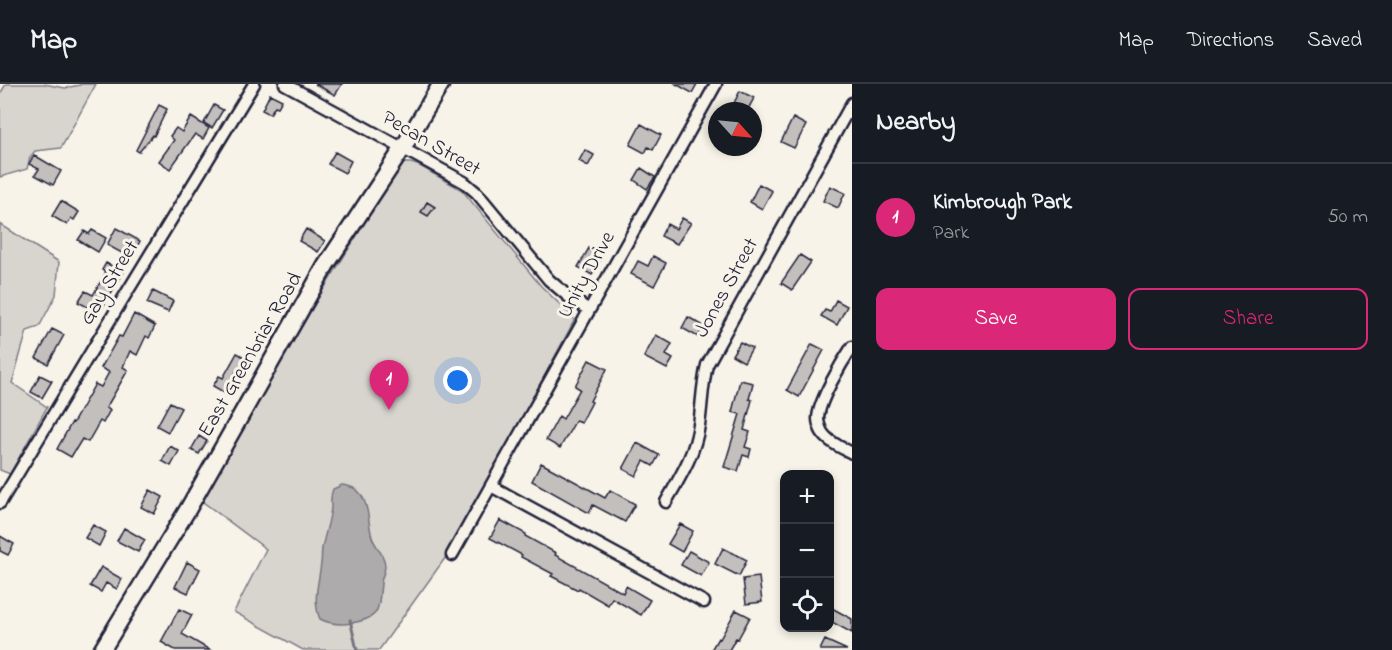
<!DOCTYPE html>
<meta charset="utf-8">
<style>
body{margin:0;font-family:"Indie Flower",sans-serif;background:#20242c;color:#f1f3f6}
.controls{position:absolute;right:18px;bottom:18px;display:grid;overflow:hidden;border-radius:12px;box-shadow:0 3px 9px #0003}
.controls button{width:54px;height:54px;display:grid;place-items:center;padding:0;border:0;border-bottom:2px solid #363941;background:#171b24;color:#f1f3f6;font:30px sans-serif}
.compass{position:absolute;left:708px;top:18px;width:54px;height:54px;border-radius:50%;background:#171b24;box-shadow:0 3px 9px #0003;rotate:117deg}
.you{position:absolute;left:458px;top:297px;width:21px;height:21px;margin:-15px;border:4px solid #fff;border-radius:50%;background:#1a73e8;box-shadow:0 0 0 9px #1a73e833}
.badge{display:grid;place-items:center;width:39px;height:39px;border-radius:50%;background:#db2777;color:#fff;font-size:20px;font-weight:700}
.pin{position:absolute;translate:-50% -50px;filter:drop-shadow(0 2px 3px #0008)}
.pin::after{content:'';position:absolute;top:32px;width:21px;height:18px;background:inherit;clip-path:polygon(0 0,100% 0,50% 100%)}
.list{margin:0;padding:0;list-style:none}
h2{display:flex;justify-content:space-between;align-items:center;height:78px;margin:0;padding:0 24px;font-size:26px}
h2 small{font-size:20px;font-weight:400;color:#9ea1a6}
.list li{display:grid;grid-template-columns:39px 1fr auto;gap:18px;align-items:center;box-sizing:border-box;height:108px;padding:0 24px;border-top:2px solid #363941}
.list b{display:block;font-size:22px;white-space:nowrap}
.list p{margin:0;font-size:20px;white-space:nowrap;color:#9ea1a6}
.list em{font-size:20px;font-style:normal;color:#9ea1a6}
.actions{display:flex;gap:12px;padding:18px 24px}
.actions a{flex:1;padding:14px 0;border:2px solid #db2777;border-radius:12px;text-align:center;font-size:21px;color:#db2777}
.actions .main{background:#db2777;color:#fff}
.icon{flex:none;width:33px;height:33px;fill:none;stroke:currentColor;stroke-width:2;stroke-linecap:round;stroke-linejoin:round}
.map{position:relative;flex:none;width:852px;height:566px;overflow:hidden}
header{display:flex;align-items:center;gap:36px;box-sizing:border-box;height:84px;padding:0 30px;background:#171b24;border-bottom:2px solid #363941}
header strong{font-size:28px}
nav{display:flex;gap:33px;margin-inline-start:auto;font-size:21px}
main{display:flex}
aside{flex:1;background:#171b24}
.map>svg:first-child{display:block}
</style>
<header>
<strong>Map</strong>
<nav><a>Map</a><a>Directions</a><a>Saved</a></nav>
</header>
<main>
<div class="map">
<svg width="852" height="566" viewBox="0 0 852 566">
<rect width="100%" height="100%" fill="#f7f3e8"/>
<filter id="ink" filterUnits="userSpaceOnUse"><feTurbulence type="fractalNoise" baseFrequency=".0167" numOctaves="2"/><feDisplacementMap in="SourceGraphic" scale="12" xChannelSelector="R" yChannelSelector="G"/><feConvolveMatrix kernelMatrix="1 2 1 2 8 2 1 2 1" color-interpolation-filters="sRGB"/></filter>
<g filter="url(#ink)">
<path fill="#d8d5cf" stroke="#7d7c85" stroke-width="1.5" d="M6,0H44L65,4L80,1L81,0H96L61,64L35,67L30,73L27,85L0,93V10Z
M402,79H411L420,82L462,106L541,202L573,233L574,237L448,470L379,566H303L234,528L266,465L199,415L328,198Z
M0,140L59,178L56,211L39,243L27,247L12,299L47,323L10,390L0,386Z"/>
<path fill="#aeabad" stroke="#76747f" stroke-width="1.5" d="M342,401C348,402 355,403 359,408C369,419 368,439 372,453C375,463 385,470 385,482C385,488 381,494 381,500C378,526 381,534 352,539C341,541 330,540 320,535C312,517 319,498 321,479C322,475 321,470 322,465C324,452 330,437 331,423C331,416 330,412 333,405Z"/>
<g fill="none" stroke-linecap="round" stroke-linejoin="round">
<path stroke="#76747f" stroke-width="3" d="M350,536L357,566"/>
</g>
<path fill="#c2bfbd" stroke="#22223b" stroke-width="1.5" d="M315,0H342L335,11Z
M676,0H697L692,9Z
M740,7L754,14L747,27H730Z
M270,10L282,16L278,23L275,22L270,30L262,26Z
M159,21L167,25L154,52L153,51L139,68L136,66Z
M214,21L223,26L212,44L204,39Z
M191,33L209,44L203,55L195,50L170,85L159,77L174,56L170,52L176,44L182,48Z
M793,34L806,41L794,64L781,58Z
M641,40L661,51L653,66L648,63L645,69L630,61Z
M585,66L594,71L588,82L579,77Z
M335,68L351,77L345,89L328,80Z
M34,71L61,87L53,101L35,91L39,85L29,80Z
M641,84L655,93L647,105L634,96Z
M759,100L772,107L762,125L750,118Z
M830,102L845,109L838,124L823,117Z
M61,117L79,128L74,136L71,134L67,141L52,132Z
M427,118L435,123L428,132L421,128Z
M682,134L691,139L677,160L661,152L667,140L676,145Z
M116,144L140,157L131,174L107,161Z
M306,145L325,157L318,168L299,157Z
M92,146L106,154L98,168L78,156L84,147L89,150Z
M589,164L598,169L595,172L601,175L592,191L578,183Z
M800,171L811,178L792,206L781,199Z
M653,172L666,179L654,202L631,190L638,177L648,182Z
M106,179L124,188L99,229L78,218L85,207L93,211L106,188L102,186Z
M153,207L173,217L168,228L147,219Z
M836,216L847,222L837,241L821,232L825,226L830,228Z
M134,230L155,242L149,254L146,252L137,271L130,267L123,283L128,286L106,324L110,326L103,339L100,337L88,358L82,355L71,373L57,365L72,338L73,339L95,300L101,303L109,288L101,284L119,252L122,253Z
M688,233L704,242L698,253L682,244Z
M52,245L64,251L48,280L36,274Z
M656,251L672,260L666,271L673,275L667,285L644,273Z
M740,258L752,264L744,278L732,271Z
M812,260L824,266L799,313L787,306Z
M237,269L248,275L241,288L237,286L225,309L213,302L219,292L223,294Z
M589,276L607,285L590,317L592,318L581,339L576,336L560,364L546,356L559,332L563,335L580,305L575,302Z
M40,291L52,297L42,314L31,308Z
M740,296L753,299L749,315L752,316L744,346L750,348L745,363L751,365L749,373L743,371L738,387L724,383L740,330L732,328Z
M170,318L181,324L168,348L157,342Z
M199,352L207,357L199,370L191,366Z
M637,359L659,371L653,382L644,377L636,392L623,385Z
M170,362L179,367L171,382L162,377Z
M541,379L605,414L610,406L635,420L625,438L593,421L589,429L532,397Z
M150,406L163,413L154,430L141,423Z
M500,436L526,450L525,452L556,469L555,471L623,509L626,502L650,516L641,531L612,514L608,521L579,504L578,506L551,492L553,490L521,473L522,471L490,454Z
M680,440L693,447L682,468L668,460Z
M93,441L106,448L99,462L85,454Z
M124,444L145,456L138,468L117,457Z
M0,452L14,460L8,471L0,467Z
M723,464L747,476L739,492L715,480Z
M689,467L709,478L701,492L681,481Z
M187,478L200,485L188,509L175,503Z
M101,483L122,495L117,505L106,499L101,508L90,502Z
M759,493L762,518L746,520L743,495Z
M830,523L852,535V549L830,537Z
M179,525L192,531L182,550L210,566H175L161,558Z
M736,526L750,533L738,555L736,554L729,566H711L718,554L720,555Z
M825,556L847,566H820Z"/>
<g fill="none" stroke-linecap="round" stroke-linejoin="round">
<g stroke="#22223b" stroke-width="15">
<path id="street" d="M285,0L464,98L477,109L549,196L569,213L589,226
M852,263C842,278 818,318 818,335C818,338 820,345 822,348C828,358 842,364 852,369
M491,402L704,518
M666,418C680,393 695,370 699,341C702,321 702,301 707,281L852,19
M0,419L118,223L254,0
M452,471L716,0"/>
</g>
<g stroke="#22223b" stroke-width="20">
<path id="secondary" d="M102,566L188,425L326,181L403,64L441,0"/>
</g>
<use href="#street" stroke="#f7f3e8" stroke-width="10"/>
<use href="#secondary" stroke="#f7f3e8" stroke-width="15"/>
</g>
</g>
<g text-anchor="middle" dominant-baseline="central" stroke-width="6" stroke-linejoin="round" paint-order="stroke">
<g font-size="21" fill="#22223b" stroke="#f7f3e8">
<text transform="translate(431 60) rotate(30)">Pecan Street</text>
<text transform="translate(587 191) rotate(-61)">Unity Drive</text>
<text transform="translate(110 199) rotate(-59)">Gay Street</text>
<text transform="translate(727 204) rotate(-61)">Jones Street</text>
<text transform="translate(251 271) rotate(-60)">East Greenbriar Road</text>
</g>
</g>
</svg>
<div class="controls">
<button>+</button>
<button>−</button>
<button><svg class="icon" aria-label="locate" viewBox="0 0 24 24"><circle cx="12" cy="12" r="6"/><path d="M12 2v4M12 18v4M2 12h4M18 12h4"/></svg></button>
</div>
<svg class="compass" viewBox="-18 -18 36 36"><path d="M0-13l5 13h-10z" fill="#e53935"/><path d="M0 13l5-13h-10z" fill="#9ea1a6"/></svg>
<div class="you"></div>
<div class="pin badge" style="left:389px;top:326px">1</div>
</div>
<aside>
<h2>Nearby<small></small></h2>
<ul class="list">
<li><span class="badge">1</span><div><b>Kimbrough Park</b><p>Park</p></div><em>50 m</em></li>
</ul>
<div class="actions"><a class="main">Save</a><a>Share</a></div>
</aside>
</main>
